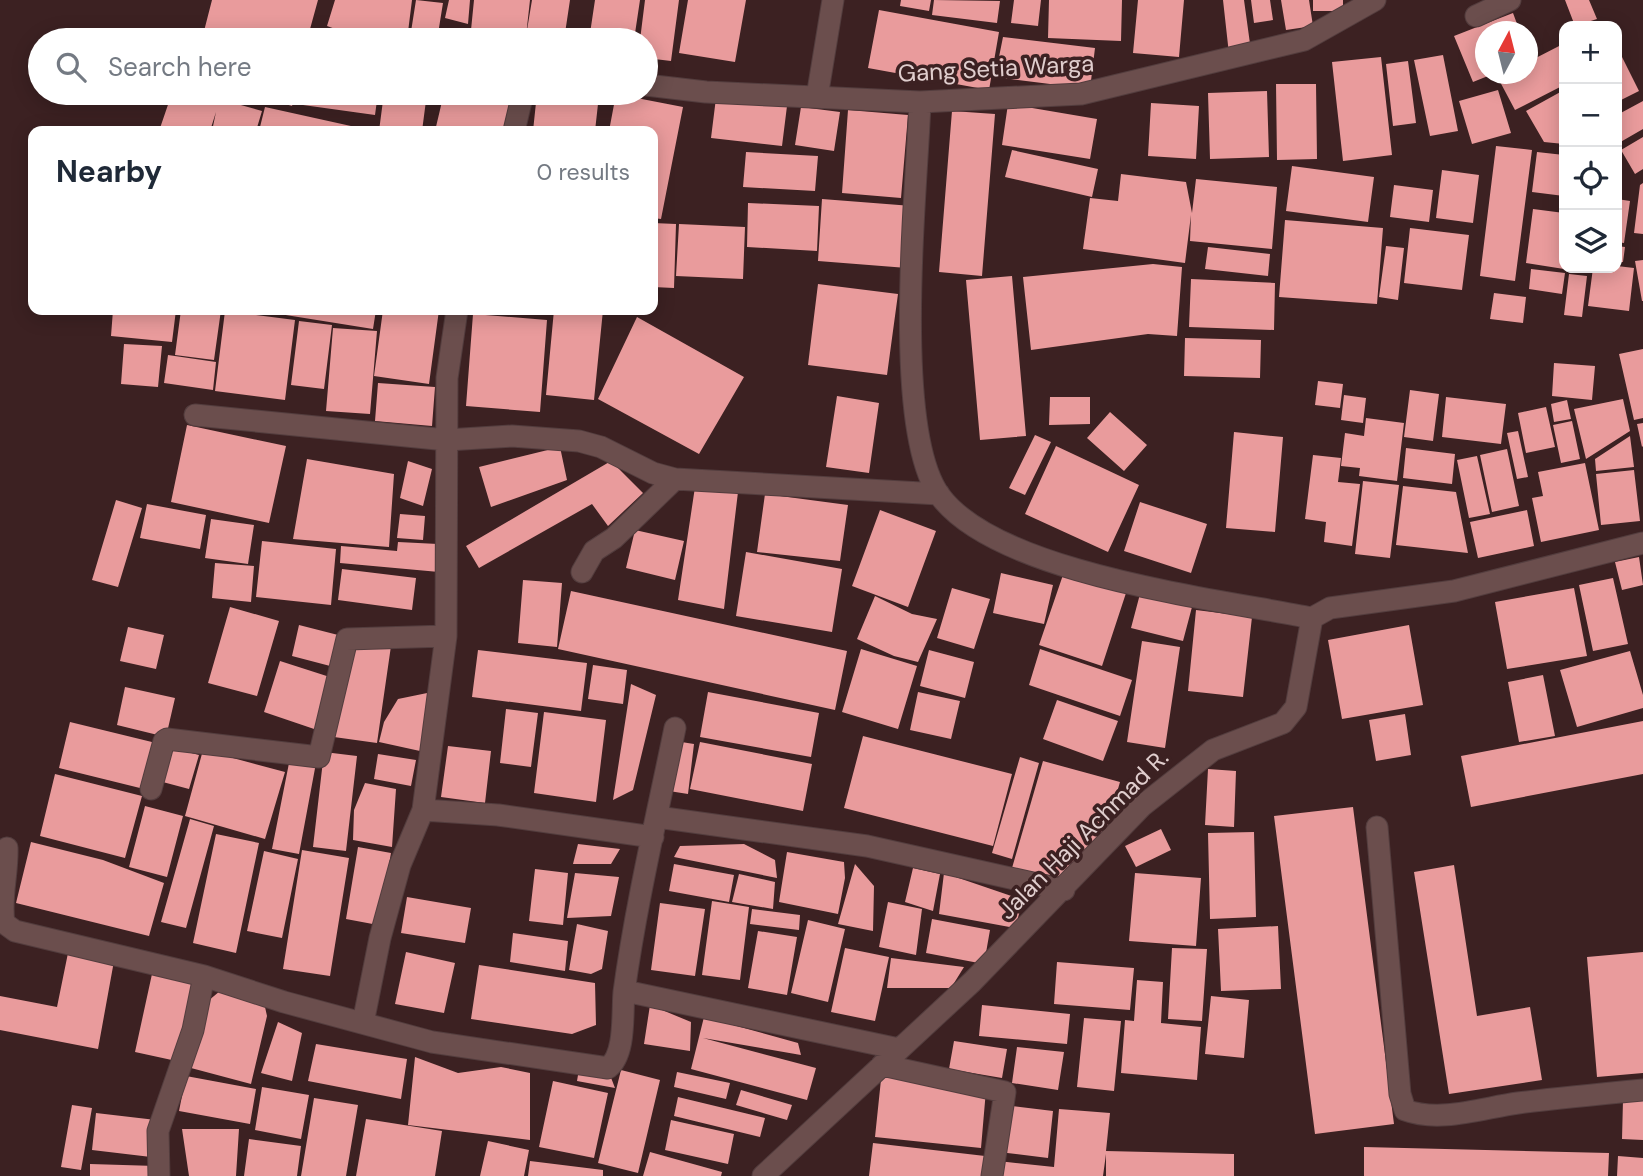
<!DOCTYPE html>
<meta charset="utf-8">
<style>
body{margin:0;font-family:"DM Sans",sans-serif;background:#f6f6f7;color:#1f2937}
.controls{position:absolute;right:21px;top:21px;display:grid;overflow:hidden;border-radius:14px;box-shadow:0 4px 18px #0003}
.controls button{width:63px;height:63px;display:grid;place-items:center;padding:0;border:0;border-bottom:2px solid #e0e1e3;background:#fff;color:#1f2937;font:35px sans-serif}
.compass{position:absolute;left:1475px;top:21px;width:63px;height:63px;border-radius:50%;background:#fff;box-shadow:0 4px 18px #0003;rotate:7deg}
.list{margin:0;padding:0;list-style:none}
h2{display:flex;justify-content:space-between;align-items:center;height:91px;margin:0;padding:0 28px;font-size:30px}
h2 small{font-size:23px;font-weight:400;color:#747a83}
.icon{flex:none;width:38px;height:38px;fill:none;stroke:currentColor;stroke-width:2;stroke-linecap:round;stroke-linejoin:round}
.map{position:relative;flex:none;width:1643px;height:1176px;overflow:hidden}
.search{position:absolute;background:#fff;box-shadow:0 4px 18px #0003;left:28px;top:28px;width:630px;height:77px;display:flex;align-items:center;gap:18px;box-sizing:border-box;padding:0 24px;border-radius:38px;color:#747a83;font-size:26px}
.panel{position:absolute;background:#fff;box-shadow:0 4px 18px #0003;left:28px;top:126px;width:630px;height:189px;border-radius:14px}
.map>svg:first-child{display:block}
</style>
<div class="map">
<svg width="1643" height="1176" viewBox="0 0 1643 1176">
<rect width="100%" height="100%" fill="#3c2122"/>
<path fill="#e99b9c" d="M212,0H318L307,40H223L203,35Z
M335,0H412L408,32L363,39L327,26Z
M416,0L443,3L437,40L410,38Z
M449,0H470L468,24L445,18Z
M474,0H530L526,36L532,0H570L564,40H470Z
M595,0H640L634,40H589Z
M645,0H679L671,61L646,58V40H640Z
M688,0H746L735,62L679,53Z
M901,0H931L929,11L900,6Z
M934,0L1000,1L997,23L932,15Z
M1014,0H1041L1038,26L1011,23Z
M1049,0H1122L1121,41L1048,38Z
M1138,0H1184L1179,57L1133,53Z
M1223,0H1244L1251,51L1229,54Z
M1251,0H1270L1273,20L1254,23Z
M1281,0H1309L1313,26L1286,30Z
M1313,0H1343V11H1313Z
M1565,0H1589L1597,19L1575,26Z
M879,10L999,32L989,90L868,68Z
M1513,13L1520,32H1485V74H1493L1473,82L1454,36Z
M1003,37L1095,48L1090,89L995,77Z
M1563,44L1564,85L1515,110L1498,78L1505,74H1528V62Z
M1619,51L1639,91L1617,102V53Z
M1443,55L1458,131L1430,136L1414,60Z
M1381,57L1392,155L1343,161L1332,62Z
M1408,61L1416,123L1393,126L1386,64Z
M1276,84H1316L1317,159L1277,160Z
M1498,90L1511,133L1472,144L1459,101Z
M1564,90V144L1544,142L1526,111Z
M1267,91L1269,157L1210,159L1208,93Z
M172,93H198L262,111L256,131H212L216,112L210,131H159Z
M248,93H296L292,106Z
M305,93H378L375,115L303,105Z
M384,93H427L422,131H379Z
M444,93H490L513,98L506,131H435Z
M537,93L599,95L595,131H533Z
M616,94L683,107L661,219L653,218V131H609Z
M716,98L787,106L782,146L711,138Z
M1643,101V129L1617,144V115Z
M1151,103L1199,106L1196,159L1148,156Z
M1008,104L1097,119L1090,159L1002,145Z
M265,107L369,130V131H259Z
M801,107L840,112L834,151L795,145Z
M848,110L908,115L901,198L842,193Z
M952,111L995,114L982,276L939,272Z
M1643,137V169L1635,174L1621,150Z
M1496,146L1532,150L1515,281L1480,276Z
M1012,150L1098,169L1092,197L1005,177Z
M746,152L818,156L815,191L743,187Z
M1537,152L1564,155V196L1532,192Z
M1617,154H1621L1619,178H1617Z
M1292,166L1374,177L1368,222L1286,211Z
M1442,170L1479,175L1473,223L1436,218Z
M1121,174L1186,182L1192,213L1196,179L1277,187L1272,249L1190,241L1191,215L1185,263L1083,249L1090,198L1118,201Z
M1643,183V234L1634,233L1640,185Z
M1394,185L1433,190L1429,222L1390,217Z
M822,199L912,206L907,268L818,261Z
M1617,199L1630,201L1624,243L1617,242Z
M748,203L819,206L817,251L747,247Z
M1533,209L1564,213V269L1526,263Z
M1285,220L1383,228L1377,304L1279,297Z
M653,223L676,224L674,288L653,287Z
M679,224L745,227L743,279L676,276Z
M1410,228L1469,235L1462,290L1404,283Z
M1386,246L1404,248L1398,300L1379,297Z
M1617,246L1625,247L1623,262H1617Z
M1208,247L1270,254L1268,276L1205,269Z
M1643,260V301H1642L1635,261Z
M1153,264L1182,267L1177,336L1148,334L1031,350L1023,277Z
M1617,266L1634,268L1629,311L1588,306L1593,268Z
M1531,269L1565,273L1562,294L1529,289Z
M1569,274L1587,276L1582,317L1564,315Z
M1012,276L1026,436L980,440L966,280Z
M1191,279L1275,283L1274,330L1189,327Z
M818,284L898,294L887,375L808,365Z
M1494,293L1526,297L1523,323L1490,319Z
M113,310H176L172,342L111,336Z
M181,310H221L214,360L175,355Z
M267,310H376L373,329L267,312Z
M383,310H439L429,384L374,376Z
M554,310H603L594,400L546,395Z
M225,311L295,320L285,400L215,391Z
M473,314L547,320L540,412L466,406Z
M637,317L744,377L699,454L598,399Z
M299,321L332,325L324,389L291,385Z
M333,328L377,331L370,414L326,411Z
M1185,338L1261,340L1260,378L1184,376Z
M124,344L162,346L158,387L121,384Z
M1643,349V418L1634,420L1619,354Z
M168,355L216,362L213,390L164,383Z
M1554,363L1595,366L1592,400L1552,396Z
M1318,381L1343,384L1340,408L1315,405Z
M378,383L435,387L432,426L375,421Z
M1410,390L1439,394L1433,441L1404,437Z
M1344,395L1366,398L1363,423L1341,420Z
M837,396L879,403L869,473L826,467Z
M1050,397H1090V424L1049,425Z
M1446,397L1506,404L1501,444L1442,437Z
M1623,399L1630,431L1586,459L1574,409Z
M1567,400L1571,419L1554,422L1551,404Z
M1546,407L1555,447L1526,453L1518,413Z
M1110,412L1147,445L1124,471L1087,438Z
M1366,418L1404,423L1397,481L1359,476L1360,468L1341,466L1345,433L1364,436Z
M1572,421L1580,459L1561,463L1553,425Z
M1643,423V446L1642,447L1637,424Z
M187,425L286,446L269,523L171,502Z
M1518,431L1528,477L1517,479L1507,433Z
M1234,432L1283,437L1275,532L1226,528Z
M1035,435L1051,442L1025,495L1009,488Z
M1630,436L1634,467L1596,471L1595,459Z
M1056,446L1139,485L1108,552L1025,514Z
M560,447L567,480L491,507L479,467Z
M1406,448L1455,454L1452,484L1403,478Z
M1507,449L1519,506L1492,512L1480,455Z
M1313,455L1341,458L1338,482L1360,484L1352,546L1324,542L1326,522L1305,519Z
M1477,456L1490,514L1469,518L1457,460Z
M307,459L394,474L389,547L293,539Z
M408,461L432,469L423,506L400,498Z
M611,461L643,493L608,526L592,504L479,568L466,546Z
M1585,463L1599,530L1541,542L1532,498L1543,496L1538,472Z
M1634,470L1640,521L1601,525L1596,474Z
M1363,481L1399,485L1390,558L1355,554Z
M1403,486L1456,492L1468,553L1396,545Z
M695,487L738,492L724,609L678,600Z
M765,494L848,505L840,561L757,552Z
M116,500L142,508L118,587L92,580Z
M1140,502L1207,524L1191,573L1124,551Z
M147,504L206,515L200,549L140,538Z
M880,510L936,531L908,607L852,586Z
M1527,510L1534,546L1478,558L1470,522Z
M400,514L425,516L423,540L397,538Z
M211,519L254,525L248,564L205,558Z
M635,530L684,541L675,580L626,568Z
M262,541L336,549L331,605L256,597Z
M398,542L438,544L436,556L439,572L340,563L341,546L397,551Z
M746,552L842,569L832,632L736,616Z
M1639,557L1643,585L1622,590L1615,562Z
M215,563L254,566L251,602L212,598Z
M342,569L416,578L412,610L338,600Z
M1064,572L1126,593L1102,666L1039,645Z
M1001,573L1053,585L1044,624L993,613Z
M1613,578L1628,644L1593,651L1579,585Z
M523,580L562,583L557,647L518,643Z
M952,588L990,599L974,649L937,638Z
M1574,588L1587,656L1507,669L1495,602Z
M571,591L847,651L835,710L558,649Z
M1140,594L1192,607L1183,641L1131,628Z
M875,596L912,614L937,619L918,662L894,656L857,639Z
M230,607L279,621L257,696L208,683Z
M1196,610L1252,617L1243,697L1188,691Z
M299,625L342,636L334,667L292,656Z
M1409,625L1423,705L1342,719L1328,640Z
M128,627L164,635L156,669L120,661Z
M348,640L391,646L377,743L334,737Z
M1142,641L1180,647L1165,748L1127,742Z
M861,649L917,666L898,729L842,712Z
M1040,649L1132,680L1120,716L1029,685Z
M478,650L587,663L581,711L472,697Z
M929,650L974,662L965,698L920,686Z
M1630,651L1643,695V708L1577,727L1560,670Z
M280,661L336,679L320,731L264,712Z
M593,665L627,670L623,704L588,699Z
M1543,675L1555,736L1519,742L1508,682Z
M631,684L656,695L633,790L613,800Z
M125,687L175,698L166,737L117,725Z
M432,692L420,751L379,742L384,722L398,699Z
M708,692L819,713L811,757L700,737Z
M918,692L960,701L951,739L910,730Z
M1057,700L1118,721L1103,761L1043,739Z
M506,709L538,713L531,767L500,763Z
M544,712L606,720L596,802L534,793Z
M1405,714L1411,755L1376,761L1369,720Z
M1643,721V774L1471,807L1461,756Z
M70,722L156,743L144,789L59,768Z
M863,736L1012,774L993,846L844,808Z
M675,741L694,744L688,794L669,791Z
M700,742L812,764L803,811L690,789Z
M448,746L491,751L485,803L441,797Z
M168,747L199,755L189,789L159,781Z
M203,750L285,772L265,839L185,816Z
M324,752L357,756L346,851L313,847Z
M378,754L416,760L411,786L374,779Z
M1020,757L1039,763L1012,859L992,853Z
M290,758L316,763L299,854L272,849Z
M1043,761L1120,782L1104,838L1071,879L1012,868Z
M1208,769L1236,771L1234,827L1205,825Z
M55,774L142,796L125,858L40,836Z
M365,783L396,789L392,847L353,840L354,810Z
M145,806L183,816L167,877L129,867Z
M1353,807L1394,1124L1315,1134L1274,816Z
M190,819L214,826L186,928L161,922Z
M1161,829L1171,850L1136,867L1125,846Z
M1254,832L1256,917L1210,919L1208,833Z
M216,834L259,843L236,953L193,943Z
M31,842L103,860L164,883L149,936L16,903Z
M578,844L620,849L611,864H573Z
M744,844L775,860L777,878L674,857L680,846Z
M358,847L391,853L378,925L346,919Z
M302,850L349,858L330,976L283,969Z
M264,851L298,859L282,938L247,931Z
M787,852L844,862L845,878L838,914L779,902Z
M674,864L734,875L729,902L669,891Z
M855,864L874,886L873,931L838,924Z
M1454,865L1477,1016L1530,1007L1542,1080L1449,1094L1414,872Z
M913,868L940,874L933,911L905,902Z
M535,869L568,873L563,925L529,921Z
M575,873L619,877L611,916L567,918Z
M944,873L1023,900L1015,928L939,914Z
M1135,873L1201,878L1196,946L1129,941Z
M739,874L775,882L773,909L732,902Z
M407,897L471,908L465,943L401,933Z
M712,901L749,907L740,980L702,975Z
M888,902L922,909L916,955L879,947Z
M660,903L705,909L695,976L651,970Z
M752,909L800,915L799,930L750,924Z
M932,919L990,930L984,964L926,953Z
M808,920L845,929L828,1002L791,993Z
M577,924L608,931L602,969L591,974L569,970Z
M1278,926L1281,989L1221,991L1218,929Z
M758,931L797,937L787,995L748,988Z
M513,933L568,941L565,971L510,962Z
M845,948L889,957L875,1021L831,1012Z
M1172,948L1207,949L1202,1021L1168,1019Z
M406,952L455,963L444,1013L395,1004Z
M1643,952V1073L1597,1077L1587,957Z
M68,953L114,961L98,1049L0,1030V996L57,1007Z
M891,958L964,967L951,988H887Z
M1057,962L1134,968L1130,1010L1054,1004Z
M479,965L595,983L596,1025L572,1034L471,1019Z
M152,974L199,983L181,1062L135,1052Z
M1137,980L1163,982L1161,1023L1201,1027L1197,1080L1121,1073L1125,1020L1134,1021Z
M220,991L265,1007L267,1016L251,1084L191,1068L208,1001Z
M1211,996L1249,1000L1244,1058L1205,1054Z
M650,1005L691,1022L690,1051L644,1044Z
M982,1005L1070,1014L1067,1044L979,1036Z
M704,1017L798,1043L801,1055L703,1038L816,1068L807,1100L691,1069Z
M1084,1018L1121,1021L1114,1091L1077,1087Z
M278,1022L302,1033L292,1081L261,1073Z
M954,1041L1007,1049L1002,1078L949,1069Z
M316,1044L407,1059L401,1099L308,1081Z
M1017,1047L1064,1052L1058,1090L1012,1083Z
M415,1057L458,1073L501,1067L530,1073V1140L408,1125Z
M579,1069L610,1075L615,1088L577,1081Z
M621,1070L660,1080L638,1173L598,1163Z
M882,1070L986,1090L981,1148L875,1137Z
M677,1072L730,1083L726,1099L674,1087Z
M186,1076L256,1089L250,1124L179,1111Z
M553,1081L608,1093L594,1158L539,1147Z
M262,1087L309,1095L301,1139L255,1130Z
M741,1090L792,1105L787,1120L736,1105Z
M678,1097L765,1118L760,1137L674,1116Z
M314,1098L358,1105L346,1176H301Z
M1623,1100L1643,1101V1140L1622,1139Z
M72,1105L92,1108L81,1170L61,1167Z
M1004,1105L1053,1111L1048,1158L999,1152Z
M1059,1109L1110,1113L1106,1151L1234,1154V1176H1106V1154L1103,1176H996L998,1161L1054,1167Z
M96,1113L156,1120L151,1157L92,1150Z
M366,1119L442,1131L435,1176H356Z
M671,1120L734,1134L728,1164L665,1150Z
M182,1129H239L236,1176H189Z
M249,1139L301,1146L297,1176H244Z
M488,1141L529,1150L524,1176H480Z
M873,1143L985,1156L982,1176H869Z
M1364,1147L1609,1153L1608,1176H1364Z
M650,1152L722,1172L721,1176H643Z
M1618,1156L1643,1158V1176H1617Z
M530,1161L603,1170V1176H528Z
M90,1164L156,1166V1176H90Z"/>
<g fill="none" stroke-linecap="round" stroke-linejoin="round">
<g stroke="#533d3e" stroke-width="23">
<path id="service" d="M1476,16L1510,0
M1377,827L1400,1094L1405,1110C1440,1123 1482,1108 1518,1103C1559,1098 1601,1094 1643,1090"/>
</g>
<g stroke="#533d3e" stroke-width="23">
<path id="minor" d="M646,85L706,92L920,102L1081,94L1304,40L1375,0
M817,97L833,0
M920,102C917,189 891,429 940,496C998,574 1217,599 1312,618
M514,131L523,93
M195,415L447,440L512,436L579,441L601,447L653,473L675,479
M582,572L594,551L614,538L675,479L939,494
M151,789L164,741L167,739L319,757L347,639L446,636L447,378L457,310
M423,810L498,815L653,837
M657,817L867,846L1064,890
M7,848C8,873 0,898 4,923L15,931L204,976L284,1002L432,1042L608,1068C626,1054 622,1014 624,992C636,904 657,816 675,728
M625,991L899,1049
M363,1023L380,938L400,865L423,810L446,636
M882,1065L1005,1092L992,1176
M159,1176L158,1131L193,1030L204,976
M763,1176L972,982L1142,806L1213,750L1283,723L1296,707L1312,618L1330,608L1454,591L1643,543"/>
</g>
<use href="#service" stroke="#6b4e4d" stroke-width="21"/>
<use href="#minor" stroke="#6b4e4d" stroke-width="21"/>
</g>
<g text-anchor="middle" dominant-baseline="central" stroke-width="7" stroke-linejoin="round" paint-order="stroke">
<g font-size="24" fill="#e0cece" stroke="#3c2122">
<text transform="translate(996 68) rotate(-3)">Gang Setia Warga</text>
<text transform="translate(1083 834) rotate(-45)">Jalan Haji Achmad R.</text>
</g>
</g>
</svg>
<div class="controls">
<button>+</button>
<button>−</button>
<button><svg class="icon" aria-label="locate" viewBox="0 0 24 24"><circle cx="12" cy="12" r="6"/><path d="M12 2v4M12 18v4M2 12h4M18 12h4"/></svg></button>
<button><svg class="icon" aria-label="layers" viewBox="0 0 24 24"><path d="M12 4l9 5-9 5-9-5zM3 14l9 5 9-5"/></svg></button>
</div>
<svg class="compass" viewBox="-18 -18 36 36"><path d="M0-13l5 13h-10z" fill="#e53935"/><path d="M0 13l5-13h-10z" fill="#747a83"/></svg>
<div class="search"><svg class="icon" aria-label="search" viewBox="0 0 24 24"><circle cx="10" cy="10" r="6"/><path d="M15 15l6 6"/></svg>Search here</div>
<section class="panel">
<h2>Nearby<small>0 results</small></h2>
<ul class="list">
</ul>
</section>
</div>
